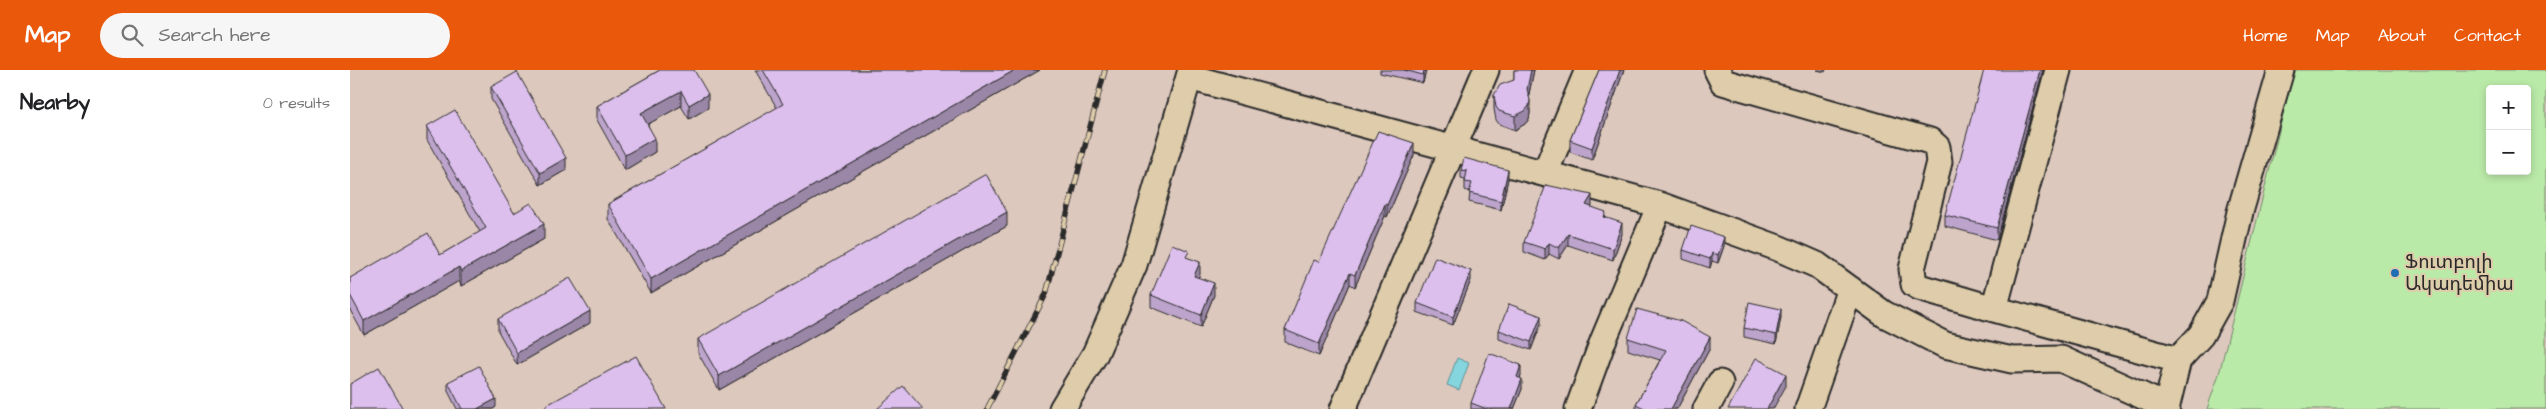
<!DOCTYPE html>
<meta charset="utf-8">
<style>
body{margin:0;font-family:"Architects Daughter","Noto Sans Armenian",sans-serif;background:#f6f6f6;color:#202124}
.controls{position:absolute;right:15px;top:15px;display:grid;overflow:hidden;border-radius:5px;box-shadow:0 2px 8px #0003}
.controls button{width:45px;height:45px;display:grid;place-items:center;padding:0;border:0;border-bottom:1px solid #e0e0e0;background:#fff;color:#202124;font:25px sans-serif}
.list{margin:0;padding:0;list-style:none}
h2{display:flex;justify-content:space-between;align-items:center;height:65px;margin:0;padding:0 20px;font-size:21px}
h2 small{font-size:16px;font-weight:400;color:#757577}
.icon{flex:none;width:28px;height:28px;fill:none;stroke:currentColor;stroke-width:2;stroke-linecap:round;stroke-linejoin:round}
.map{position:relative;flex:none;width:2196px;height:339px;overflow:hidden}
header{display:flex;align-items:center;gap:30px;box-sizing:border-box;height:70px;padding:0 25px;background:#ea580c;color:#fff}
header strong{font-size:24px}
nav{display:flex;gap:28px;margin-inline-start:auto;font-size:18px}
.search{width:350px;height:45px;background:#f6f6f6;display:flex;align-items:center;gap:12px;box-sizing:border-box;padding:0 18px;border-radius:28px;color:#757577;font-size:19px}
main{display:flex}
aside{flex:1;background:#fff}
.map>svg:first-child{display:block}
</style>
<header>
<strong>Map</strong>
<div class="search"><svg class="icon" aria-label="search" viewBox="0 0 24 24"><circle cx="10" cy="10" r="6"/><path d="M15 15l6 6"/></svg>Search here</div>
<nav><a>Home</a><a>Map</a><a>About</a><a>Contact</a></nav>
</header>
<main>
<aside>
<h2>Nearby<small>0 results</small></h2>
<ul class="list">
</ul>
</aside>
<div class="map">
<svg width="2196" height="339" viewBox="0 0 2196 339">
<rect width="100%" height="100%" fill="#ddc8be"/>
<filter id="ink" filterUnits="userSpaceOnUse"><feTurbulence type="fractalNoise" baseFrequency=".02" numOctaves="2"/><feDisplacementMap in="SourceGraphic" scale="10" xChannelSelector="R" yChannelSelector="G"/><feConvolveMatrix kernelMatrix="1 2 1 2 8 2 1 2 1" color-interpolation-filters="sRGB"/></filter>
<g filter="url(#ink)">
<path fill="#baeaa8" stroke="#728a6a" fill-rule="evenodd" d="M1944,0H2196V339H1857L1869,304ZM2140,19H2177V101H2140Z"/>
<path fill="#84d5de" stroke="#609196" d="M1107,288L1119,293L1109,320L1097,315Z"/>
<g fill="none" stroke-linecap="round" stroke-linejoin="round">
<g stroke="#2b2b2b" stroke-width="29">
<path id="minor" d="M1367,0L1373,12L1580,71L1587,77L1589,92L1562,199L1564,214L1569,217L1644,239
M1708,0L1644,239L1828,290
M839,7L1310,135L1428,178L1467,195L1534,244L1595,275L1662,290L1711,289L1817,337
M1195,103L1238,0
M712,339L745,284L784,195L841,0
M993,339L1136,0
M1228,339L1253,271L1310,135
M1356,339L1370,313
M1458,339L1500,219
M1816,339L1828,290L1851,265L1870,231L1890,142L1931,0"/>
</g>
<use href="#minor" stroke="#deccaa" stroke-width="25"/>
<g stroke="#2b2b2b" stroke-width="5.5">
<path id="rail" d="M637,339L696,224L755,0"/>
</g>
<use href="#rail" stroke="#deccaa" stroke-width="4" stroke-dasharray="11" stroke-linecap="butt"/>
</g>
<path fill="#bda4cc" stroke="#2b2b2b" d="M310,0L358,38L339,49L331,36L298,54L305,82L275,100L247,50V36Z
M405,0H690L301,223L258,149V134L427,38Z
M1030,0H1076L1073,13L1030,3Z
M1164,0H1184L1179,24L1180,43L1179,49L1175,54L1165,60L1149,54L1146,50L1144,39V25L1164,10Z
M1249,0H1274L1242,90L1220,82V70Z
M1467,0H1476L1475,2Z
M1693,0L1647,170L1595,156V145Z
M141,17L216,100L190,115L141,29Z
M77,56L164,143L194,169L111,216L109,211L14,265L0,240V208L90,185L130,162L77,70Z
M1064,85L1037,147L1035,146L1005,217L1000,214L969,286L935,272V260L969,192Z
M1111,100L1158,109L1151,140L1119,132L1120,122L1115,120V109L1111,108Z
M1242,136L1241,137L1256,147L1272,164L1263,190L1218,175L1209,189L1199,184L1195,190L1174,182V172Z
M657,156L369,320L348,283V269Z
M1374,176L1368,193L1362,191L1360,198L1333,189V180Z
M839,188L850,204L848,207L864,225L851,257L801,237V225Z
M1121,210L1103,255L1067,242V233Z
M1431,247L1426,274L1394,267V258Z
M148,249L240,253L167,295L148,261Z
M1191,254L1181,280L1149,269V260Z
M1278,268L1360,278L1327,339H1286V334L1310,290L1278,280Z
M1171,305L1170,308L1172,319L1164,339H1121V333Z
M98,312L146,337L143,339H107L98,321Z"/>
<path fill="#9a86a6" stroke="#2b2b2b" d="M665,0H690L301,223V209Z
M1074,0H1076L1073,13V5Z
M1181,0H1184L1177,32V19Z
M1270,0H1274L1242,90V78Z
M1690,0H1693L1647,170V158Z
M331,21V36L291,58V43Z
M358,24V38L339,49V35Z
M1180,30V43L1179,49L1175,54L1165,60V46Z
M305,68V82L275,100V85Z
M1064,73V85L1037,147V135Z
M216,88V100L190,115V103Z
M1158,100V109L1151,140V131Z
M1242,125V136L1236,146V135Z
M1035,134V146L1005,217V205Z
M657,142V156L369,320V306Z
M1272,153V164L1263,190V179Z
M194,154V169L111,216V201Z
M1218,164V175L1209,189V178Z
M1374,167V176L1368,193V185Z
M1199,173V184L1195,190V179Z
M1362,183V191L1360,198V189Z
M850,192V204L844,217V206Z
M109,197V211L14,265V251Z
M1121,201V210L1103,255V247Z
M1000,203V214L969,286V274Z
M864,213V225L851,257V245Z
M1431,239V247L1426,274V265Z
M240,241V253L167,295V283Z
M1191,246V254L1181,280V272Z
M1360,267V278L1327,339H1321Z
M1171,295V305L1167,318V307Z
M1436,304V316L1423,339H1417Z
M1172,309V319L1164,339H1161Z
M146,329V337L143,339H127Z"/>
<path fill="#dcbfed" stroke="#2b2b2b" d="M310,0H344L358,24L339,35L331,21L291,43L305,68L275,85L247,36Z
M413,0H665L301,209L258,134L433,34Z
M1054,0H1074L1073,5Z
M1164,0H1181L1177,19L1180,30L1179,36L1175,41L1165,46L1149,41L1146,37L1144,25L1150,15L1164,10Z
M1249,0H1270L1242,78L1220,70Z
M1634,0H1690L1647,158L1595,145Z
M167,2L216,88L190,103L141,17Z
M105,40L164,143L181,133L194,154L111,201L109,197L14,251L0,225V208L78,163L90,185L136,158L77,56Z
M1028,61L1064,73L1037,135L1035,134L1005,205L1000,203L969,274L935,260L964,190L969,192Z
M1114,88L1158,100L1151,131L1119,123L1122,113L1115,112L1117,101L1111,100Z
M636,104L657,142L369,306L348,269Z
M1196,115L1242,125L1236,135L1256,142L1254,147L1272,153L1263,179L1218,164L1209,178L1199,173L1195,179L1174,172Z
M1341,156L1374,167L1368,185L1362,183L1360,189L1333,180Z
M822,174L839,181L836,187L850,192L844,206L864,213L851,245L801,225Z
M1085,187L1121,201L1103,247L1067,233Z
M220,208L240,241L167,283L148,249Z
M1399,232L1431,239L1426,265L1394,258Z
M1159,234L1191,246L1181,272L1149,260Z
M1287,239L1331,251L1360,267L1321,339H1296L1286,334L1316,280L1278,268Z
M1139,283L1171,295L1167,307L1172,309L1161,339H1137L1121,333Z
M286,286L316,339H197L195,336Z
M1406,288L1436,304L1417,339H1378Z
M129,296L146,329L127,339H112L98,312Z
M29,297L53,339H0V314Z
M553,316L573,339H527Z"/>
</g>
<circle fill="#1f6fb2" stroke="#deccaa" stroke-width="2" cx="2045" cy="203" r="5"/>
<g text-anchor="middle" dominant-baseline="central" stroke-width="4" stroke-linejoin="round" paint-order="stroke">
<g font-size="19" fill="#2b2b2b" stroke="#deccaa" text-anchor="start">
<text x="2055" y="192">Ֆուտբոլի<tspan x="2055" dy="22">Ակադեմիա</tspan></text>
</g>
</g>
</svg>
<div class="controls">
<button>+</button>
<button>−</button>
</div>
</div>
</main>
